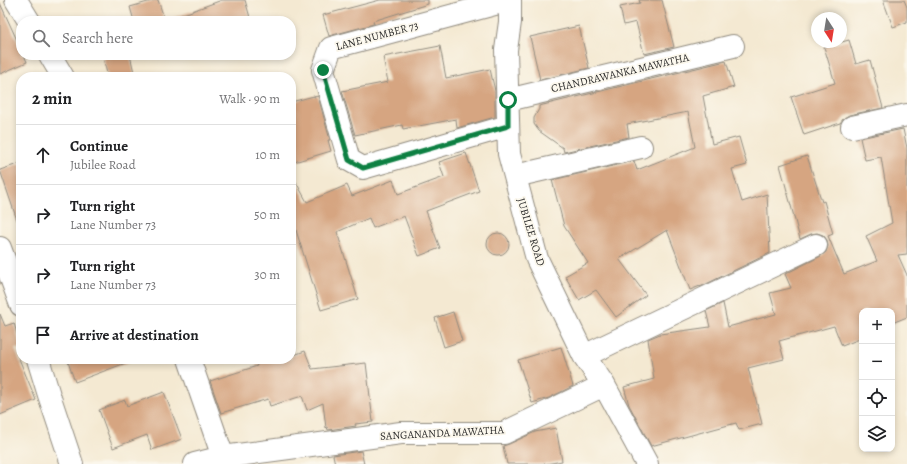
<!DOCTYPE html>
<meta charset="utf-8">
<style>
body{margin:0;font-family:Alegreya,serif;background:#f2f2f2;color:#202124}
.controls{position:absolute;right:12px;bottom:12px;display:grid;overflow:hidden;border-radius:8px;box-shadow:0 2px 6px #0003}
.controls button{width:36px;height:36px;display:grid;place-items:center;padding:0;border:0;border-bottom:1px solid #e0e0e0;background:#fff;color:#202124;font:20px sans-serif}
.compass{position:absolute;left:811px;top:12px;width:36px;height:36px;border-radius:50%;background:#fff;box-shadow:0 2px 6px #0003;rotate:168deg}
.stop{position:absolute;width:12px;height:12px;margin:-9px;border:3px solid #0b8043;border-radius:50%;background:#fff}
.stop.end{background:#0b8043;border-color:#fff;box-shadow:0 1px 4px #0008}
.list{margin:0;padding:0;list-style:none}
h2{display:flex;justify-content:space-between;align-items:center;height:52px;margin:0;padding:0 16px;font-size:17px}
h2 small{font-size:13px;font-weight:400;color:#757577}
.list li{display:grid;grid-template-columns:26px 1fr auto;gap:12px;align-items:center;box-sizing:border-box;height:60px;padding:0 16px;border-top:1px solid #e0e0e0}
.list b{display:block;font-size:15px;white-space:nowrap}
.list p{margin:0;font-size:13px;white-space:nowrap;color:#757577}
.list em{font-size:13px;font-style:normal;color:#757577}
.icon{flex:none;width:22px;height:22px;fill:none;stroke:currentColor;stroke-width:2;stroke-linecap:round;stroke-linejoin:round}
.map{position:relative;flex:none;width:907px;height:464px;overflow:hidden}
.search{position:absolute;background:#fff;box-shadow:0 2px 6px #0003;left:16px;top:16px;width:280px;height:44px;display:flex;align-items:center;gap:10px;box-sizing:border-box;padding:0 14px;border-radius:16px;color:#757577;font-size:15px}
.panel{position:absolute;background:#fff;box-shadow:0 2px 6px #0003;left:16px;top:72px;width:280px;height:292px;border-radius:16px}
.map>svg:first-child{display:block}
</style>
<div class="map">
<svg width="907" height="464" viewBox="0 0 907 464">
<rect width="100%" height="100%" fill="#fbf7ec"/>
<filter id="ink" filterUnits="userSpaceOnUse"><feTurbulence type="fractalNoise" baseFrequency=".025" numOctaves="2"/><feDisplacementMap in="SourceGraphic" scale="8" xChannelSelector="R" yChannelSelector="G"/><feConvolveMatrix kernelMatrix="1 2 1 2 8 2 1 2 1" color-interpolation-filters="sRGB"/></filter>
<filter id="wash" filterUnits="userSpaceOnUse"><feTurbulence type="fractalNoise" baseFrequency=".012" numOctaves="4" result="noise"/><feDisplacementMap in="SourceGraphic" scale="16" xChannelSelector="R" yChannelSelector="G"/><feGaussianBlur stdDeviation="0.9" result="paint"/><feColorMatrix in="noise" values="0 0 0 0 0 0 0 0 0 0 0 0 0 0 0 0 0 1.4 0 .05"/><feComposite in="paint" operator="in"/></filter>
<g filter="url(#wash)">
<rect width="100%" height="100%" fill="#f4e9d2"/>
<g id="blocks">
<path fill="#d6a581" d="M155,0H158L165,21H134L130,7Z
M222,0H245L251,21H170V19Z
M380,0H428V4L373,21L374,24L329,36L323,15Z
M639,0H662L674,47L644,54L636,22L624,25L620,7L640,3Z
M883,0H904L907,7V22L893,27Z
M0,3L21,49V55H24L27,62L0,74Z
M579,26L589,68L540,80L530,37Z
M849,40L856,64L870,60L883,108L849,115L844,118L840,123L804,135L791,97L835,83L824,47Z
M440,46L446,78L490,69L495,91V117L457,128L456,119L403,129L402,125L355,135L342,91L388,82L383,57Z
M114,55H130L135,77H108L103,58Z
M726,61L734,87L703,96L712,144L739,137L747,165L732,169L742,202L767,194L770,253L700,287V286L690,290L667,230L619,259L646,295L616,317L596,290L579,300L565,276L588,263L564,226L552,180L634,161L637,170L695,147L688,112L627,124L629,137L564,152L563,148L539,131L534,124V118L539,109V106Z
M314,96V97L318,96L330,140H328L331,151L291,163V102Z
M903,129L907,148V254L898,255L907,275V317L892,323V311H862V338L842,346L834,326L779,341L784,359L748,368L762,424L739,430L736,423L651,446L629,405L624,387L654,379L648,339L660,334L710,327L706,311L723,303L728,327L776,314L770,293L791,288L785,274L821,256L826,252L828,246L827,240L823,235L817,233L811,234L800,239L780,165L807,156L822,202L824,201L833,234L828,236L844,274L877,261L866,236L892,223L881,157L865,160L860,138Z
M466,153L479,191L426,211L440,248L419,256L404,216L373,228L369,218L337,232L358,299L321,310L295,227L291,229V173L307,202L347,185L352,196L393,180L398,194L444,177L439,162Z
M21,163V223H18L0,170Z
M487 244a11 11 0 1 1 22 0a11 11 0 1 1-22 0Z
M453,312L462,341L444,347L435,318Z
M0,314L5,326L14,323L21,348L15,349L36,400L0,415Z
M561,347L573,386L549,398L532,403L518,360Z
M305,351L312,369L366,363L373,422L355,424L356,426L328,430L327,427L326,428L323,403L307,410L302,396L270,406L268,399L221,413L210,381L257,366L255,359H291V356Z
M67,359H130L131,361L75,382Z
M164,392L182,439L152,450L147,435L113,448L99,410L125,400L127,406Z
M556,428L562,461L546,464H507L503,446L509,444L535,432Z
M361,451L364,464H335L333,455Z"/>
</g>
</g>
<g filter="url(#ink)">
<use href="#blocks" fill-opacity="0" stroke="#908a7e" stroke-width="1"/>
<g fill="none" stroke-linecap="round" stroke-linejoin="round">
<g stroke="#908a7e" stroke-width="24">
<path id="minor" d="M16,0L29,21
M510,0V22L506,50L509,154L537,259L584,356L604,385L647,464
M50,55L63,77
M508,100L733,46
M508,126L363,168L349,160L323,70L331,48L510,0
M852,127L907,115
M515,176L641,147
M0,248L21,305
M584,356L816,245
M38,359L49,395L72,464
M189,359L223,457
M195,464L223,457L401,433H504L604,385"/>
</g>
<use href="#minor" stroke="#fff" stroke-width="22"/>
</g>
</g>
<g fill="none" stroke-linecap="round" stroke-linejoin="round" filter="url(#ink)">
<path stroke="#0b8043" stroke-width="5" d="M323,70L349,160L363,168L508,126V100"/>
</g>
<g text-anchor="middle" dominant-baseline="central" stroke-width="3.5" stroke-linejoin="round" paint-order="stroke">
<g font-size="11" fill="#2b2b2b" stroke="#fbf7ec">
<text transform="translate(377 36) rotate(-15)">LANE NUMBER 73</text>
<text transform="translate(620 73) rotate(-13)">CHANDRAWANKA MAWATHA</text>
<text transform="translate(531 232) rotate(73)">JUBILEE ROAD</text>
<text transform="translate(442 433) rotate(-3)">SANGANANDA MAWATHA</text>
</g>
</g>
</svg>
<div class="controls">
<button>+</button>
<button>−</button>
<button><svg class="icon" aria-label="locate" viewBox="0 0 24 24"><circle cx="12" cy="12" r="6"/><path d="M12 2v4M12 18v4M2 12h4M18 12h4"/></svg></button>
<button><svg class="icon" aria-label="layers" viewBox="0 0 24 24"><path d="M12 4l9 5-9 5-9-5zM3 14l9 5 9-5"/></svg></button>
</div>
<svg class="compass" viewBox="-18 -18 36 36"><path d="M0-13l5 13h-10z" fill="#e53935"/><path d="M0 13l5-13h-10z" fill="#757577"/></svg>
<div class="stop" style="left:508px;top:100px"></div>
<div class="stop end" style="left:323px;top:70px"></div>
<div class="search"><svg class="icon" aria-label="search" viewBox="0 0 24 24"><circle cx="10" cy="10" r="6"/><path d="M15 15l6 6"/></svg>Search here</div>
<section class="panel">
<h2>2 min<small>Walk · 90 m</small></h2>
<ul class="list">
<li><svg class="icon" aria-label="ahead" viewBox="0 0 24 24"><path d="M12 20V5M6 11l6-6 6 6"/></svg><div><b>Continue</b><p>Jubilee Road</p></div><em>10 m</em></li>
<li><svg class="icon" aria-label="right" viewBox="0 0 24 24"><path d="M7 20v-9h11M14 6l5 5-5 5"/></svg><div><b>Turn right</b><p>Lane Number 73</p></div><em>50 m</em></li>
<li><svg class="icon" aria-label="right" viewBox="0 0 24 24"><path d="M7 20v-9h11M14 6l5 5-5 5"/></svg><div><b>Turn right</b><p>Lane Number 73</p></div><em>30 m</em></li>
<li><svg class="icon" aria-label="arrive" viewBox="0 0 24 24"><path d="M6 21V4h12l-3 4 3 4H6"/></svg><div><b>Arrive at destination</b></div></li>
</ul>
</section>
</div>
